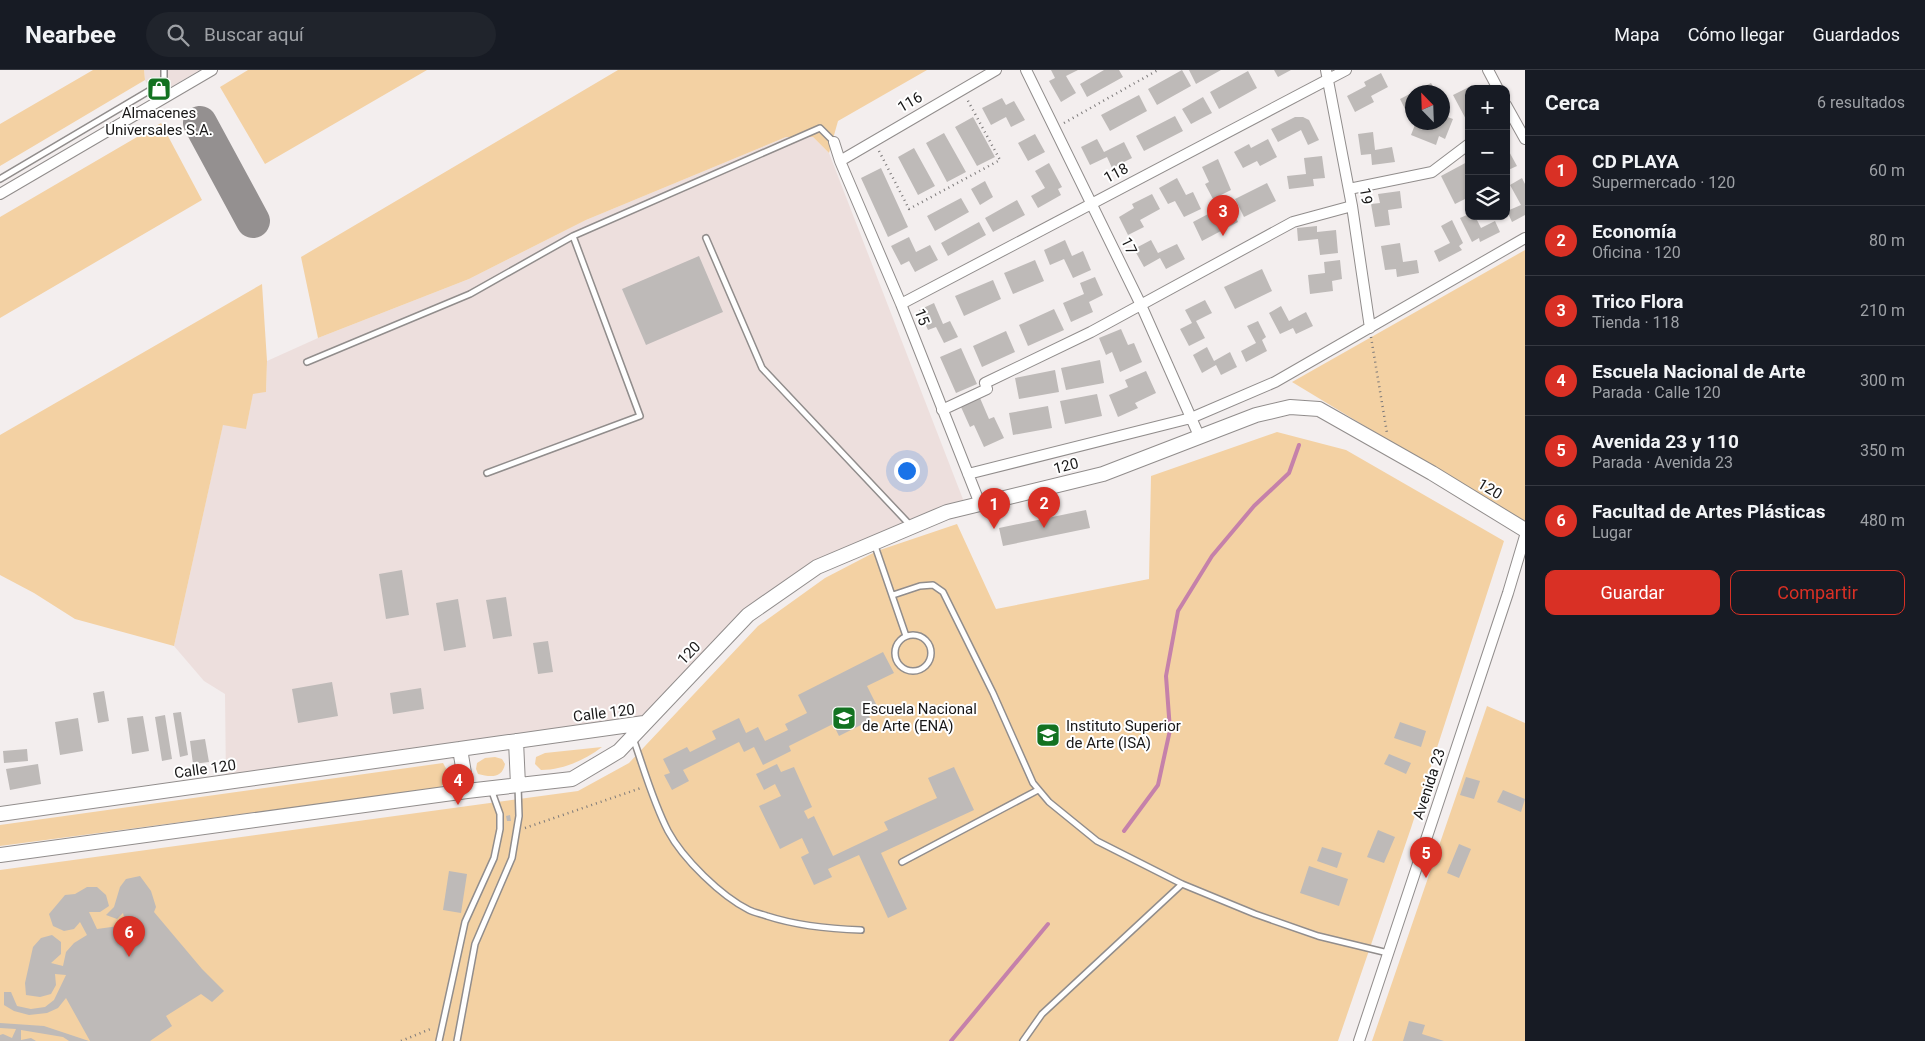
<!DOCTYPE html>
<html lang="es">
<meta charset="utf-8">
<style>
body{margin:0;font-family:Roboto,sans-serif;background:#20242c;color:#f1f3f6}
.controls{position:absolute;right:15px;top:15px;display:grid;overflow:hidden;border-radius:10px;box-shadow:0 1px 4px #0004}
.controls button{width:45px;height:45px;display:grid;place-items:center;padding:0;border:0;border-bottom:1px solid #363941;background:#171b24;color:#f1f3f6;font:25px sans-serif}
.compass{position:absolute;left:1405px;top:15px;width:45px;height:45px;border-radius:50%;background:#171b24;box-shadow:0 1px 4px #0004;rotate:337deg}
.you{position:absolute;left:906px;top:400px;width:18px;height:18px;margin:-12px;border:4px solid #fff;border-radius:50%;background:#1a73e8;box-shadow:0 0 0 8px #1a73e833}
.badge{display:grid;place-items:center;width:32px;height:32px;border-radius:50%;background:#d93025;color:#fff;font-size:16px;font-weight:700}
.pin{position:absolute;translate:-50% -41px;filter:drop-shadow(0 1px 2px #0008)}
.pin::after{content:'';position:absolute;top:26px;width:18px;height:15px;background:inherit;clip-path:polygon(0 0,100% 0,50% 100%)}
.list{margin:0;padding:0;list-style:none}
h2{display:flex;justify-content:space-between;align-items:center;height:65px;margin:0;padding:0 20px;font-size:21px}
h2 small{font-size:16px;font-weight:400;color:#9ea1a6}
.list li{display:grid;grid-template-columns:32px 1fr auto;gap:15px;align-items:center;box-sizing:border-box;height:70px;padding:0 20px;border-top:1px solid #363941}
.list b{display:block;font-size:19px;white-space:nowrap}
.list p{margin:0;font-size:16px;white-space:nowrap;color:#9ea1a6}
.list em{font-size:16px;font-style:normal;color:#9ea1a6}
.actions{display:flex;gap:10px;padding:15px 20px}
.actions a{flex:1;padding:11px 0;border:1px solid #d93025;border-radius:10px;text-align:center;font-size:18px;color:#d93025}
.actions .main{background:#d93025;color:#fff}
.icon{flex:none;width:28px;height:28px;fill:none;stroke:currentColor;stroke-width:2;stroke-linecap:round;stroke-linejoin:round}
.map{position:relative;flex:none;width:1525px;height:971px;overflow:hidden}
header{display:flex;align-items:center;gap:30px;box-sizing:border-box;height:70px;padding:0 25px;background:#171b24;border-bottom:1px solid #363941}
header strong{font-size:24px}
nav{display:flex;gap:28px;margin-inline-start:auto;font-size:18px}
.search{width:350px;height:45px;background:#20242c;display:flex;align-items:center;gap:12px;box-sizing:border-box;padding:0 18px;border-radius:28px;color:#9ea1a6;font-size:19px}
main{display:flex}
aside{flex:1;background:#171b24}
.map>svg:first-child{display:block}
</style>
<header>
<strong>Nearbee</strong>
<div class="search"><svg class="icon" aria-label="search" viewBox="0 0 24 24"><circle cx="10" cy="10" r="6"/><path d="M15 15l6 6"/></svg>Buscar aquí</div>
<nav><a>Mapa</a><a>Cómo llegar</a><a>Guardados</a></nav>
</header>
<main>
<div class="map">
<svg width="1525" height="971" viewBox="0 0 1525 971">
<rect width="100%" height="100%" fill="#f3eeee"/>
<path fill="#eddfdd" d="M144,0H200L154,27L145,10Z
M786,67H813L829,83L966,437L817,497L748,545L644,653L226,712L225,624L204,611L174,576L223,354L246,358L253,323L266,322L267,291L318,268L469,209L586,150Z"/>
<path fill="#f3d1a3" d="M93,0H144L145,10L0,96V54Z
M248,0H427L265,94L220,17Z
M618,0H927L838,51L829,83L813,67H786L586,150L469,209L318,268L301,187Z
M161,53L202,130L0,248V147Z
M1525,180V453L1292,312Z
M262,214L267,291L266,322L253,324L246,359L223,355L174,576L75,549L34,523L0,505V365Z
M1277,362L1346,380L1504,471L1411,758L1338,971H0V800L578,721L629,693L758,556L825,508L877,481L957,454L996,539L1149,509L1151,406Z
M1487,636L1525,653V971H1372Z
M602,677C585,690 563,700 541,700L535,694L536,687L545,683Z
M495,687L502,689L505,694C502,709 490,707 478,704L476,699L477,693L485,688Z
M443,693L448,702V710L439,718L0,776V755Z"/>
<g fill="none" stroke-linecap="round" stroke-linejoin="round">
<path stroke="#c581aa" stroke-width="4" d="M1124,761L1158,715L1170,660L1166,606L1178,541L1212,486L1254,436L1289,403L1299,375
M951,971L1048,854"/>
<path stroke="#949090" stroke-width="34" d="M200,53L253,151"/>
</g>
<path fill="#bebab8" d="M1051,0H1078L1066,6L1076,23L1061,32L1049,11L1055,8Z
M1104,0H1119L1123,7L1087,27L1080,14Z
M1182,0L1191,16L1157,35L1148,19Z
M1189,0H1221L1196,14Z
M1274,0H1291L1278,7Z
M1248,1L1257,18L1219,39L1210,22Z
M1381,3L1388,17L1371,26L1374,32L1355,42L1347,26L1366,16L1364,12Z
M1431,13L1436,22H1412V40L1407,43L1400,29Z
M1471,16L1472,19H1469V55L1453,25Z
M1139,25L1147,41L1110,61L1101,45Z
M1203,27L1212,43L1191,54L1182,39Z
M1002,28L1006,35L1014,31L1025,50L1011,57L1006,47L991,55L982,38Z
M1442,45L1453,49L1445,69L1439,66L1436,75L1411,65L1416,52L1431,57L1433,52H1442Z
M1175,46L1183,61L1144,81L1136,66Z
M973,47L995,87L977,96L955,57Z
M1295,47H1303L1309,50L1319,70L1308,75L1301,60L1278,72L1271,59Z
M1373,62L1375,80L1392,77L1395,92L1372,95L1371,84L1361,85L1358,64Z
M944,63L966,102L947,112L926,73Z
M1035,64L1045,82L1028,91L1018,73Z
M1097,69L1104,82L1124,72L1132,88L1112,98L1107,87L1090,95L1081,77Z
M1268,69L1277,87L1260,96L1257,91L1243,98L1234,82L1249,74L1251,78Z
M1506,76L1517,96L1506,101Z
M914,78L935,116L918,125L898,87Z
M1322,86L1325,108L1313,109L1314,116L1289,119L1287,106L1306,104L1304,88Z
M1218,89L1231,120L1213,129L1205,114L1209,112L1202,97Z
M1469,91V127L1455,134L1441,106Z
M1049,93L1062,117L1058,119L1061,125L1038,138L1031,126L1045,118L1035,101Z
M881,98L908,157L888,167L861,108Z
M1177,108L1186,125L1193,122L1201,139L1184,147L1175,131L1168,134L1159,118Z
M1522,108L1525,114V145L1512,152L1507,141L1521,135L1510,115Z
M985,111L993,127L980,135L971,119Z
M1267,113L1276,131L1244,147L1235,129Z
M1400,121L1402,138L1388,140L1390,155L1375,157L1371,134L1380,133L1378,124Z
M1152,124L1160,139L1140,150L1144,157L1128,165L1119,147L1134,138L1132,134Z
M961,128L969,142L935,161L927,146Z
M1017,130L1025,145L993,162L985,148Z
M1229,133L1238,152L1202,171L1193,152Z
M1469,144V146H1475L1481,158L1495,151L1500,162L1480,172L1479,168L1472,172L1460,148Z
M1452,150L1463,173L1459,176L1462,180L1439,192L1434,181L1450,173L1441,156Z
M979,152L986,165L948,186L941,173Z
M1317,156V162L1336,160L1338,183L1320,185L1318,169L1298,171L1297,158Z
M909,167L916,182L930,175L938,190L915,202L909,191L901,195L891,176Z
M1065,170L1072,186L1083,181L1091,200L1073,208L1064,189L1050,195L1044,180Z
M1151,170L1158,183L1177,174L1185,189L1166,199L1160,188L1144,197L1134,179Z
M1400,173L1403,192L1417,190L1419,203L1397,207L1396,199L1385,200L1381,176Z
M699,186L723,242L646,275L622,219Z
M1035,190L1044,211L1013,224L1004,203Z
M1340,190L1342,209L1332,211L1333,221L1310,224L1308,205L1325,203L1324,192Z
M1262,199L1272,221L1235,239L1224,217Z
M1095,207L1103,225L1089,232L1093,242L1071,252L1063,233L1084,224L1080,213Z
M993,210L1001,229L964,246L955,226Z
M1205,230L1212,243L1196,251L1205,268L1189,276L1180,259L1192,253L1185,240Z
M934,233L943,254L950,251L958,267L944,273L936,257L928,260L919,240Z
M1281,236L1289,251L1306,242L1313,256L1296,264L1293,258L1280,264L1269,243Z
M1054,239L1064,260L1028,276L1019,255Z
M1258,251L1266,267L1262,270L1267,281L1246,292L1241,281L1256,273L1247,256Z
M1121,259L1128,275L1134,273L1142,292L1120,302L1112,282L1106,285L1099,268Z
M1006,261L1015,282L982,297L973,276Z
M1207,277L1214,291L1230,282L1237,297L1221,305L1216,295L1202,303L1193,285Z
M961,278L977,314L956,323L940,287Z
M1100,290L1104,313L1066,320L1061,298Z
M1055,300L1059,322L1019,329L1015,308Z
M1146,301L1156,323L1135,333L1138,338L1118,347L1109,325L1128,317L1125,310Z
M1097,324L1102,346L1065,354L1060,331Z
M980,328L989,349L994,347L1004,368L984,377L974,355L970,357L961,337Z
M1048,336L1052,358L1013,365L1009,343Z
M1086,440L1090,458L1003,476L999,458Z
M402,500L409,545L386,549L379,504Z
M506,527L512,566L493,569L486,530Z
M458,529L466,577L444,581L436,533Z
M548,571L553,602L538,604L533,573Z
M883,582L894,603L867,616L879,640L869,646L871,650L839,666L833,654L789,676L791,681L763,695L754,677L744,682L739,672L683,700L689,711L672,720L664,705L670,703L663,689L687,677L690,682L716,669L712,661L739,648L746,663L758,657L765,671L788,660L785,654L807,643L798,625Z
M332,612L338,646L298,653L292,619Z
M421,618L424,639L393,644L390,623Z
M104,621L109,651L98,653L93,623Z
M181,642L188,685L180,687L173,643Z
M165,645L172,689L162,691L155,647Z
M143,646L149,681L132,684L127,648Z
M78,648L83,681L60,685L55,652Z
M1400,652L1426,661L1421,677L1394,668Z
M205,669L209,692L193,694L190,671Z
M27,679L28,691L4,693L3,681Z
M1389,684L1411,693L1406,704L1384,694Z
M38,694L41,714L10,720L6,699Z
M777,694L781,702L794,697L812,737L804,741L808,749L814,746L833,786L888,760L884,752L937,728L928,708L954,697L974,740L881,783L907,839L888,848L859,785L828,799L832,807L814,815L801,787L809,783L802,768L780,779L759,736L781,726L775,714L764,720L756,704Z
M1466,707L1480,711L1474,729L1460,725Z
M1503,720L1525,729L1521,742L1497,732Z
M510,745L511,751H507L506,746Z
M1378,760L1395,767L1384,793L1367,787Z
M1459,774L1471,779L1459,808L1447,803Z
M1322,777L1342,783L1337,798L1317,791Z
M1309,796L1348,809L1339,836L1300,823Z
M449,801L467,804L461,843L443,840Z
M140,806L151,821L156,837L154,842L202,899L224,921L212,932L201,924L166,946L172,956L150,971H90L66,928L58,938L47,943L29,945L14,941L4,935V922H11L17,936L31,939L45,937L54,930L66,905L55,904L56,915L51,924L40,927L26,925L25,913L33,877L41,868L52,865L61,872V884L51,893L63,896L66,882L74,873L87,865L80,852L74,859L64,861L53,856L49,844L65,825L75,824L87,817H97L106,825L109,836L100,842H89L97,859L126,855L123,843L117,849L106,845L114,837L120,817L126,809Z
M1409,951L1425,955L1422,964L1444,971H1403Z
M0,953L44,956L89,971H69L63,967L21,960V970L31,968L36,971H0V965L3,964L12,968L16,959L0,958Z"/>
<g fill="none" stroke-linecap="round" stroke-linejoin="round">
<g stroke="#918d8c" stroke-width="8">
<path id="service" d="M0,109L164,12V0
M706,168L762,298L911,456
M307,292L470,224L573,166L820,58L834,72
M487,403L640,346L573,166
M874,473L906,566
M893,525L920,516L933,515L943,522L993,623L1033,713L1049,732L1097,771L1182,814L1255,844L1318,866L1388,883
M895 583a18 18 0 1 1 36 0a18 18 0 1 1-36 0Z
M633,668C644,699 653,732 668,761C683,789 721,826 749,840C755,843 762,844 767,846C798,856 830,859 861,860
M902,792L1038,720
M439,971L465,852L494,788L500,759V744L491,719
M457,971L475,874L512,788L519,746L518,716
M1023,971L1042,944L1182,814"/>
</g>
<g stroke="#918d8c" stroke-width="12">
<path id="minor" d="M1026,0L1141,235L1200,368
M1326,0L1352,136L1370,258
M1488,0L1498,19
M1506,35L1525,69
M834,72L840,91L901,234L980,434
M840,91L996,0
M1349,119L1432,102L1469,74
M0,124L212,0
M901,234L1346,0
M942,340L987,319L985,313L1091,262L1293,152L1352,136
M968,404L1191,348L1275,312L1525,168
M1359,971L1508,523L1525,466"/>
</g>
<g stroke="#918d8c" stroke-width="16">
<path id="secondary" d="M516,671L518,715
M460,679L467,721
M0,744L644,653
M0,785L467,721L572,709L619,681L748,545L817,497L947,442L1103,404L1256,345L1290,337L1319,339L1432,403L1525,460"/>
</g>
<path stroke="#7c7979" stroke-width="2.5" stroke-dasharray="1 4" stroke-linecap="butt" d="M1064,53L1158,0
M879,81L909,139L1000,90L967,29
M1371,267L1387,363
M525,758L641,718
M401,971L433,958"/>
<use href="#service" stroke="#fff" stroke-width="5"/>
<use href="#minor" stroke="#fff" stroke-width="10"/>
<use href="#secondary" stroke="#fff" stroke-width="14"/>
</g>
<defs>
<g id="shop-square" transform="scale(1.25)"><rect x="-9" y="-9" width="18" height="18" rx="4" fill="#137221" stroke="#fff"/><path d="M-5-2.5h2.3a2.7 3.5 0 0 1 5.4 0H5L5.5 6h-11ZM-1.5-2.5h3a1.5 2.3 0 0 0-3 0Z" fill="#fff"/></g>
<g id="school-square" transform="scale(1.25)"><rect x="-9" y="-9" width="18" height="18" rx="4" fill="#137221" stroke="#fff"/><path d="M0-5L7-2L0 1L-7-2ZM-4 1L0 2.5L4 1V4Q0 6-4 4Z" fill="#fff"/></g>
<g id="university-square" transform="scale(1.25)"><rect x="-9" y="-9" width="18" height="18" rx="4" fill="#137221" stroke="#fff"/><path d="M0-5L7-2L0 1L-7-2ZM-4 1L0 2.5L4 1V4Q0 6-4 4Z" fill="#fff"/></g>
</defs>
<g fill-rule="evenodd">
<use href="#shop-square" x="159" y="19"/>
<use href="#school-square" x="844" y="648"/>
<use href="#university-square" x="1048" y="665"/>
</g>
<g text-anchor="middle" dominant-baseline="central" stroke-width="4" stroke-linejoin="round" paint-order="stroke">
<g font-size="15" fill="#191818" stroke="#fff">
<text transform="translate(910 32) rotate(-30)">116</text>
<text transform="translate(1116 103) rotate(-28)">118</text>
<text transform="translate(1366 126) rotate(81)">19</text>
<text transform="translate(1129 176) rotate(64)">17</text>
<text transform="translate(922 247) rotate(69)">15</text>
<text transform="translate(1066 396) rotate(-14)">120</text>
<text transform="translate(1490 419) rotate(31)">120</text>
<text transform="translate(689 583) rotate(-46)">120</text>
<text transform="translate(604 643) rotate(-7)">Calle 120</text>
<text transform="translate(205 699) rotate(-8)">Calle 120</text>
<text transform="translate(1429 714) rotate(-72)">Avenida 23</text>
</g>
<g font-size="15" fill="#191818" stroke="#fff" text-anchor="start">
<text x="159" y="43" text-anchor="middle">Almacenes<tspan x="159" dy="17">Universales S.A.</tspan></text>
<text x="862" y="639">Escuela Nacional<tspan x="862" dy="17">de Arte (ENA)</tspan></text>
<text x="1066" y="656">Instituto Superior<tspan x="1066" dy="17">de Arte (ISA)</tspan></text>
</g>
</g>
</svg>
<div class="controls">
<button>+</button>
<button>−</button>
<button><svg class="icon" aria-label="layers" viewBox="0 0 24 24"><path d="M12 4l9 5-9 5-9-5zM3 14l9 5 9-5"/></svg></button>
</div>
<svg class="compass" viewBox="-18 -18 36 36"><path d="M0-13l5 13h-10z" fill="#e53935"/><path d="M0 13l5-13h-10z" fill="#9ea1a6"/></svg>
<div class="you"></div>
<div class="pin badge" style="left:994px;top:459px">1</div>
<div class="pin badge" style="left:1044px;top:458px">2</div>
<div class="pin badge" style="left:1223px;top:166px">3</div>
<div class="pin badge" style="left:458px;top:735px">4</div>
<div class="pin badge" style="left:1426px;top:808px">5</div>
<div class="pin badge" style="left:129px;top:887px">6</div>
</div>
<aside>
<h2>Cerca<small>6 resultados</small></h2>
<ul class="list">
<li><span class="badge">1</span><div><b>CD PLAYA</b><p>Supermercado · 120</p></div><em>60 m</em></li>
<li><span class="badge">2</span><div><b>Economía</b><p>Oficina · 120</p></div><em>80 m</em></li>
<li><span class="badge">3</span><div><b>Trico Flora</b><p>Tienda · 118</p></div><em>210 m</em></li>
<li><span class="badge">4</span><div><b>Escuela Nacional de Arte</b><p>Parada · Calle 120</p></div><em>300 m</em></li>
<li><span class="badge">5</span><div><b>Avenida 23 y 110</b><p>Parada · Avenida 23</p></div><em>350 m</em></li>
<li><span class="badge">6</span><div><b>Facultad de Artes Plásticas</b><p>Lugar</p></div><em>480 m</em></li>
</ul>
<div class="actions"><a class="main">Guardar</a><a>Compartir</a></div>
</aside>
</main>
